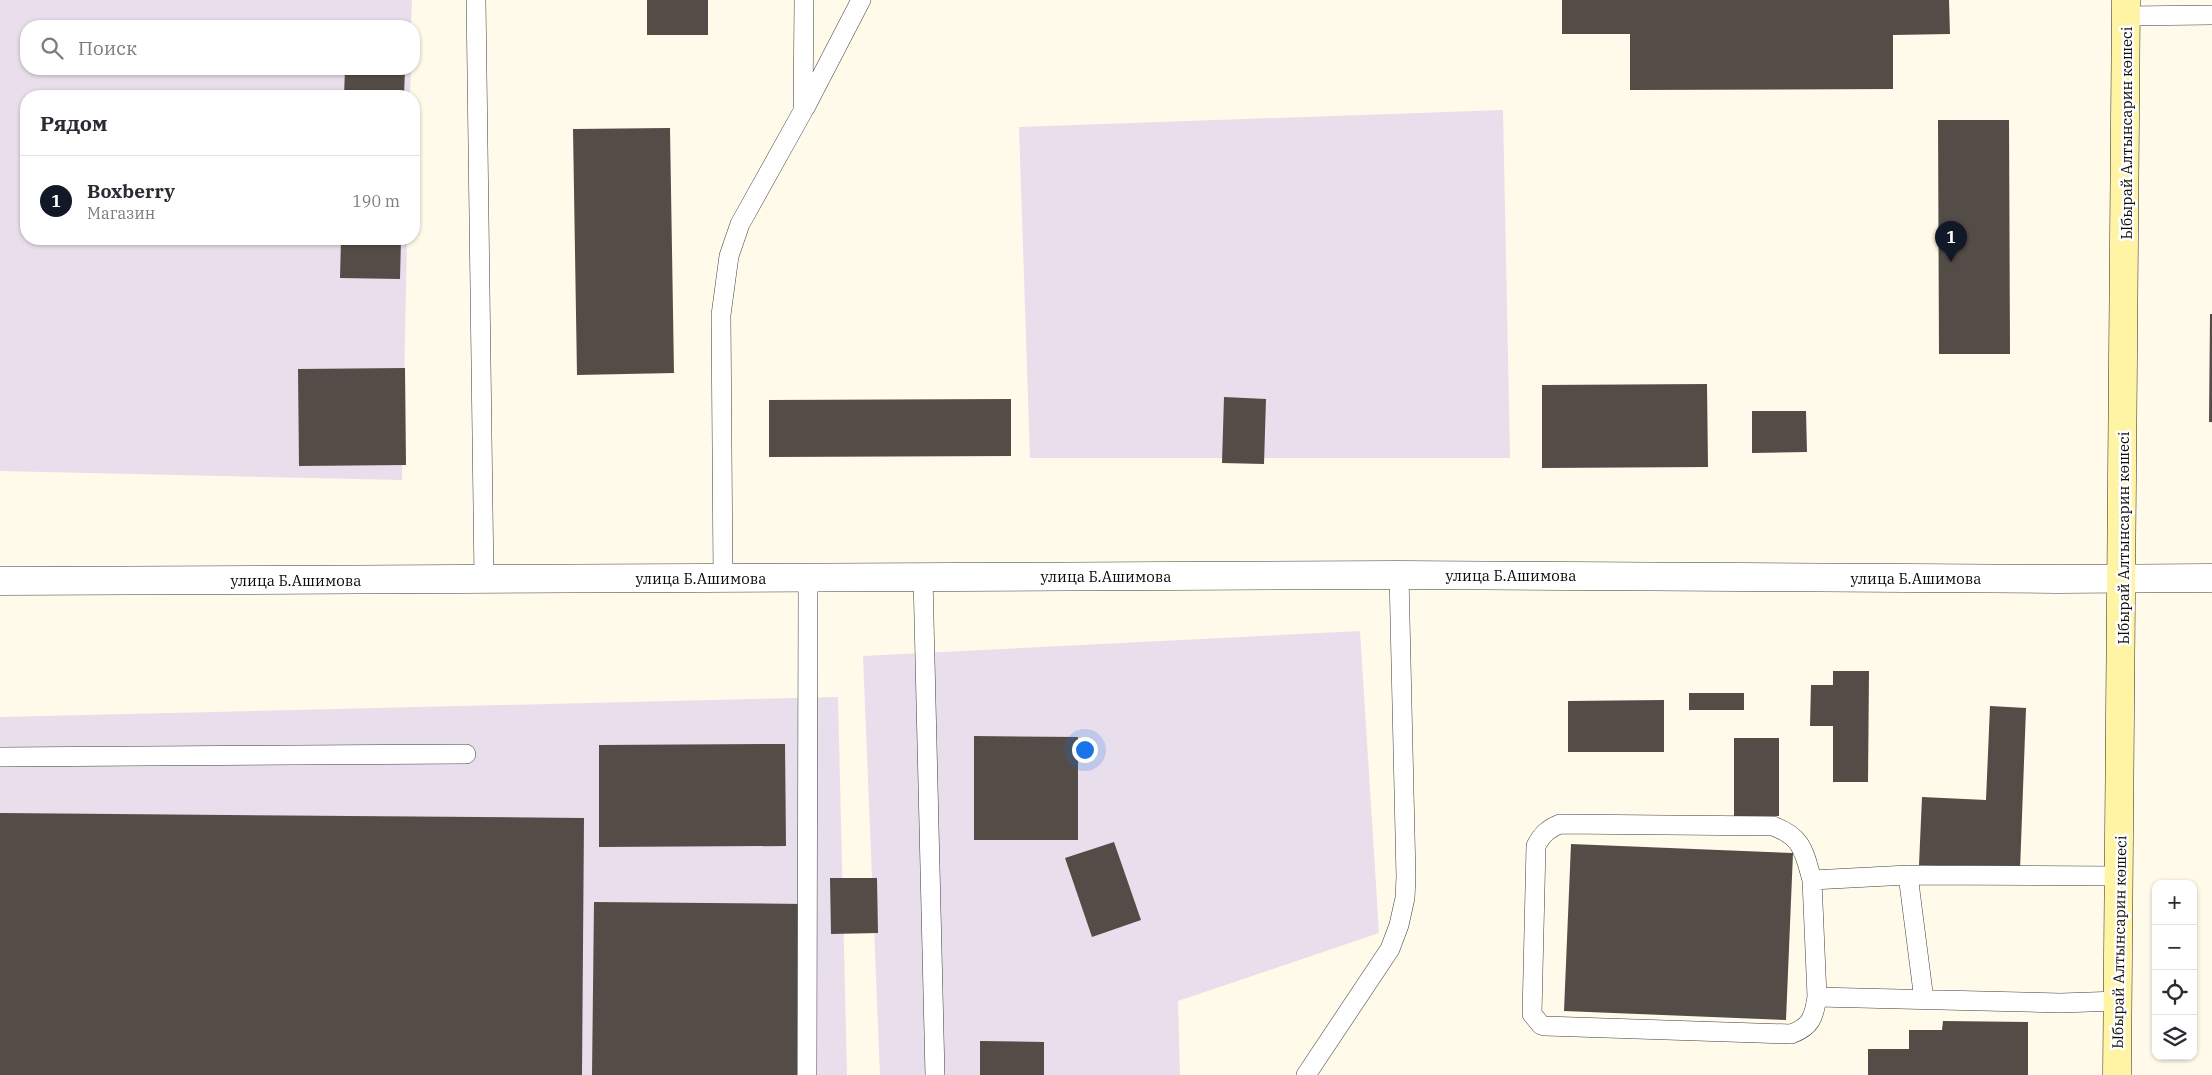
<!DOCTYPE html>
<html lang="ru">
<meta charset="utf-8">
<style>
body{margin:0;font-family:"IBM Plex Serif",serif;background:#f7f7f7;color:#2b2b33}
.controls{position:absolute;right:15px;bottom:15px;display:grid;overflow:hidden;border-radius:10px;box-shadow:0 1px 4px #0004}
.controls button{width:45px;height:45px;display:grid;place-items:center;padding:0;border:0;border-bottom:1px solid #e1e1e2;background:#fff;color:#2b2b33;font:25px sans-serif}
.you{position:absolute;left:1084px;top:749px;width:18px;height:18px;margin:-12px;border:4px solid #fff;border-radius:50%;background:#1a73e8;box-shadow:0 0 0 8px #1a73e833}
.badge{display:grid;place-items:center;width:32px;height:32px;border-radius:50%;background:#111827;color:#fff;font-size:16px;font-weight:700}
.pin{position:absolute;translate:-50% -41px;filter:drop-shadow(0 1px 2px #0008)}
.pin::after{content:'';position:absolute;top:26px;width:18px;height:15px;background:inherit;clip-path:polygon(0 0,100% 0,50% 100%)}
.list{margin:0;padding:0;list-style:none}
h2{display:flex;justify-content:space-between;align-items:center;height:65px;margin:0;padding:0 20px;font-size:21px}
h2 small{font-size:16px;font-weight:400;color:#7c7c81}
.list li{display:grid;grid-template-columns:32px 1fr auto;gap:15px;align-items:center;box-sizing:border-box;height:90px;padding:0 20px;border-top:1px solid #e1e1e2}
.list b{display:block;font-size:19px;white-space:nowrap}
.list p{margin:0;font-size:16px;white-space:nowrap;color:#7c7c81}
.list em{font-size:16px;font-style:normal;color:#7c7c81}
.icon{flex:none;width:28px;height:28px;fill:none;stroke:currentColor;stroke-width:2;stroke-linecap:round;stroke-linejoin:round}
.map{position:relative;flex:none;width:2212px;height:1075px;overflow:hidden}
.search{position:absolute;background:#fff;box-shadow:0 1px 4px #0004;left:20px;top:20px;width:400px;height:55px;display:flex;align-items:center;gap:12px;box-sizing:border-box;padding:0 18px;border-radius:20px;color:#7c7c81;font-size:19px}
.panel{position:absolute;background:#fff;box-shadow:0 1px 4px #0004;left:20px;top:90px;width:400px;height:155px;border-radius:20px}
.map>svg:first-child{display:block}
</style>
<div class="map">
<svg width="2212" height="1075" viewBox="0 0 2212 1075">
<rect width="100%" height="100%" fill="#fffae9"/>
<path fill="#e9deeb" d="M0,0H412L411,26H26V69H411L410,96H26V239H407L402,480L0,471Z
M1503,110L1510,458H1030L1019,127Z
M1360,631L1379,933L1178,1001L1180,1075H880L863,656Z
M838,697L847,1075H0V717Z"/>
<path fill="#544c47" d="M647,0H708V35H647Z
M1562,0H1949L1950,34L1893,35V89L1630,90V34H1562Z
M345,69H405L404,96H344Z
M1938,120H2009L2010,354H1939Z
M670,128L674,373L577,375L573,129Z
M341,239H401L400,279L340,278Z
M2210,314H2212V422H2209Z
M405,368L406,465L299,466L298,369Z
M1707,384L1708,467L1542,468V385Z
M1224,397L1266,399L1264,464L1222,463Z
M1011,399V456L769,457V400Z
M1752,411H1806L1807,452L1752,453Z
M1833,671H1869L1868,782H1833V726H1810L1811,685H1833Z
M1689,693H1744V710H1689Z
M1664,700V752H1568V701Z
M1990,706L2026,708L2020,870L1919,865L1922,797L1986,800Z
M974,736L1078,737V840H974Z
M1734,738H1779V816H1734Z
M785,744L786,846L599,847V745Z
M0,813L584,818L582,1075H0Z
M1114,842L1141,920L1092,937L1065,858Z
M1571,844L1793,853L1786,1020L1564,1011Z
M830,878H877L878,933L831,934Z
M594,902L804,904L802,1075H592Z
M1943,1021L2028,1022V1075H1868V1049H1909V1030H1942Z
M980,1041L1044,1042V1075H980Z"/>
<g fill="none" stroke-linecap="round" stroke-linejoin="round">
<g stroke="#3e3e3e" stroke-width="20">
<path id="service" d="M476,0L484,579
M2126,16L2212,15
M805,108L861,0
M923,577L935,1075
M723,578L721,315L729,256L740,224L803,111L804,0
M0,757L466,754
M1908,875L1924,1000
M1812,880L1817,997C1814,1017 1811,1027 1791,1034L1545,1026L1541,1025L1532,1014L1536,846C1542,834 1548,829 1560,824L1773,826C1803,837 1804,852 1812,880L1908,875L2119,876
M1817,997L2061,1003L2118,1001
M807,1075L808,578
M1306,1075L1390,949L1399,925L1405,898L1406,877L1399,575"/>
</g>
<g stroke="#3e3e3e" stroke-width="29">
<path id="tertiary" d="M0,581L1399,575L2057,579L2212,578"/>
</g>
<g stroke="#2d2d2d" stroke-width="29">
<path id="secondary" d="M2117,1075L2126,0"/>
</g>
<use href="#service" stroke="#fff" stroke-width="19"/>
<use href="#tertiary" stroke="#fff" stroke-width="28"/>
<use href="#secondary" stroke="#fff4a4" stroke-width="28"/>
</g>
<g text-anchor="middle" dominant-baseline="central" stroke-width="5" stroke-linejoin="round" paint-order="stroke">
<g font-size="15" fill="#0b0b0b" stroke="#fff">
<text transform="translate(2126 133) rotate(-90)">Ыбырай Алтынсарин көшесі</text>
<text transform="translate(2123 538) rotate(-90)">Ыбырай Алтынсарин көшесі</text>
<text x="1511" y="575">улица Б.Ашимова</text>
<text x="1106" y="576">улица Б.Ашимова</text>
<text x="701" y="578">улица Б.Ашимова</text>
<text x="1916" y="578">улица Б.Ашимова</text>
<text x="296" y="580">улица Б.Ашимова</text>
<text transform="translate(2119 942) rotate(-89)">Ыбырай Алтынсарин көшесі</text>
</g>
</g>
</svg>
<div class="controls">
<button>+</button>
<button>−</button>
<button><svg class="icon" aria-label="locate" viewBox="0 0 24 24"><circle cx="12" cy="12" r="6"/><path d="M12 2v4M12 18v4M2 12h4M18 12h4"/></svg></button>
<button><svg class="icon" aria-label="layers" viewBox="0 0 24 24"><path d="M12 4l9 5-9 5-9-5zM3 14l9 5 9-5"/></svg></button>
</div>
<div class="you"></div>
<div class="pin badge" style="left:1951px;top:262px">1</div>
<div class="search"><svg class="icon" aria-label="search" viewBox="0 0 24 24"><circle cx="10" cy="10" r="6"/><path d="M15 15l6 6"/></svg>Поиск</div>
<section class="panel">
<h2>Рядом<small></small></h2>
<ul class="list">
<li><span class="badge">1</span><div><b>Boxberry</b><p>Магазин</p></div><em>190 m</em></li>
</ul>
</section>
</div>
